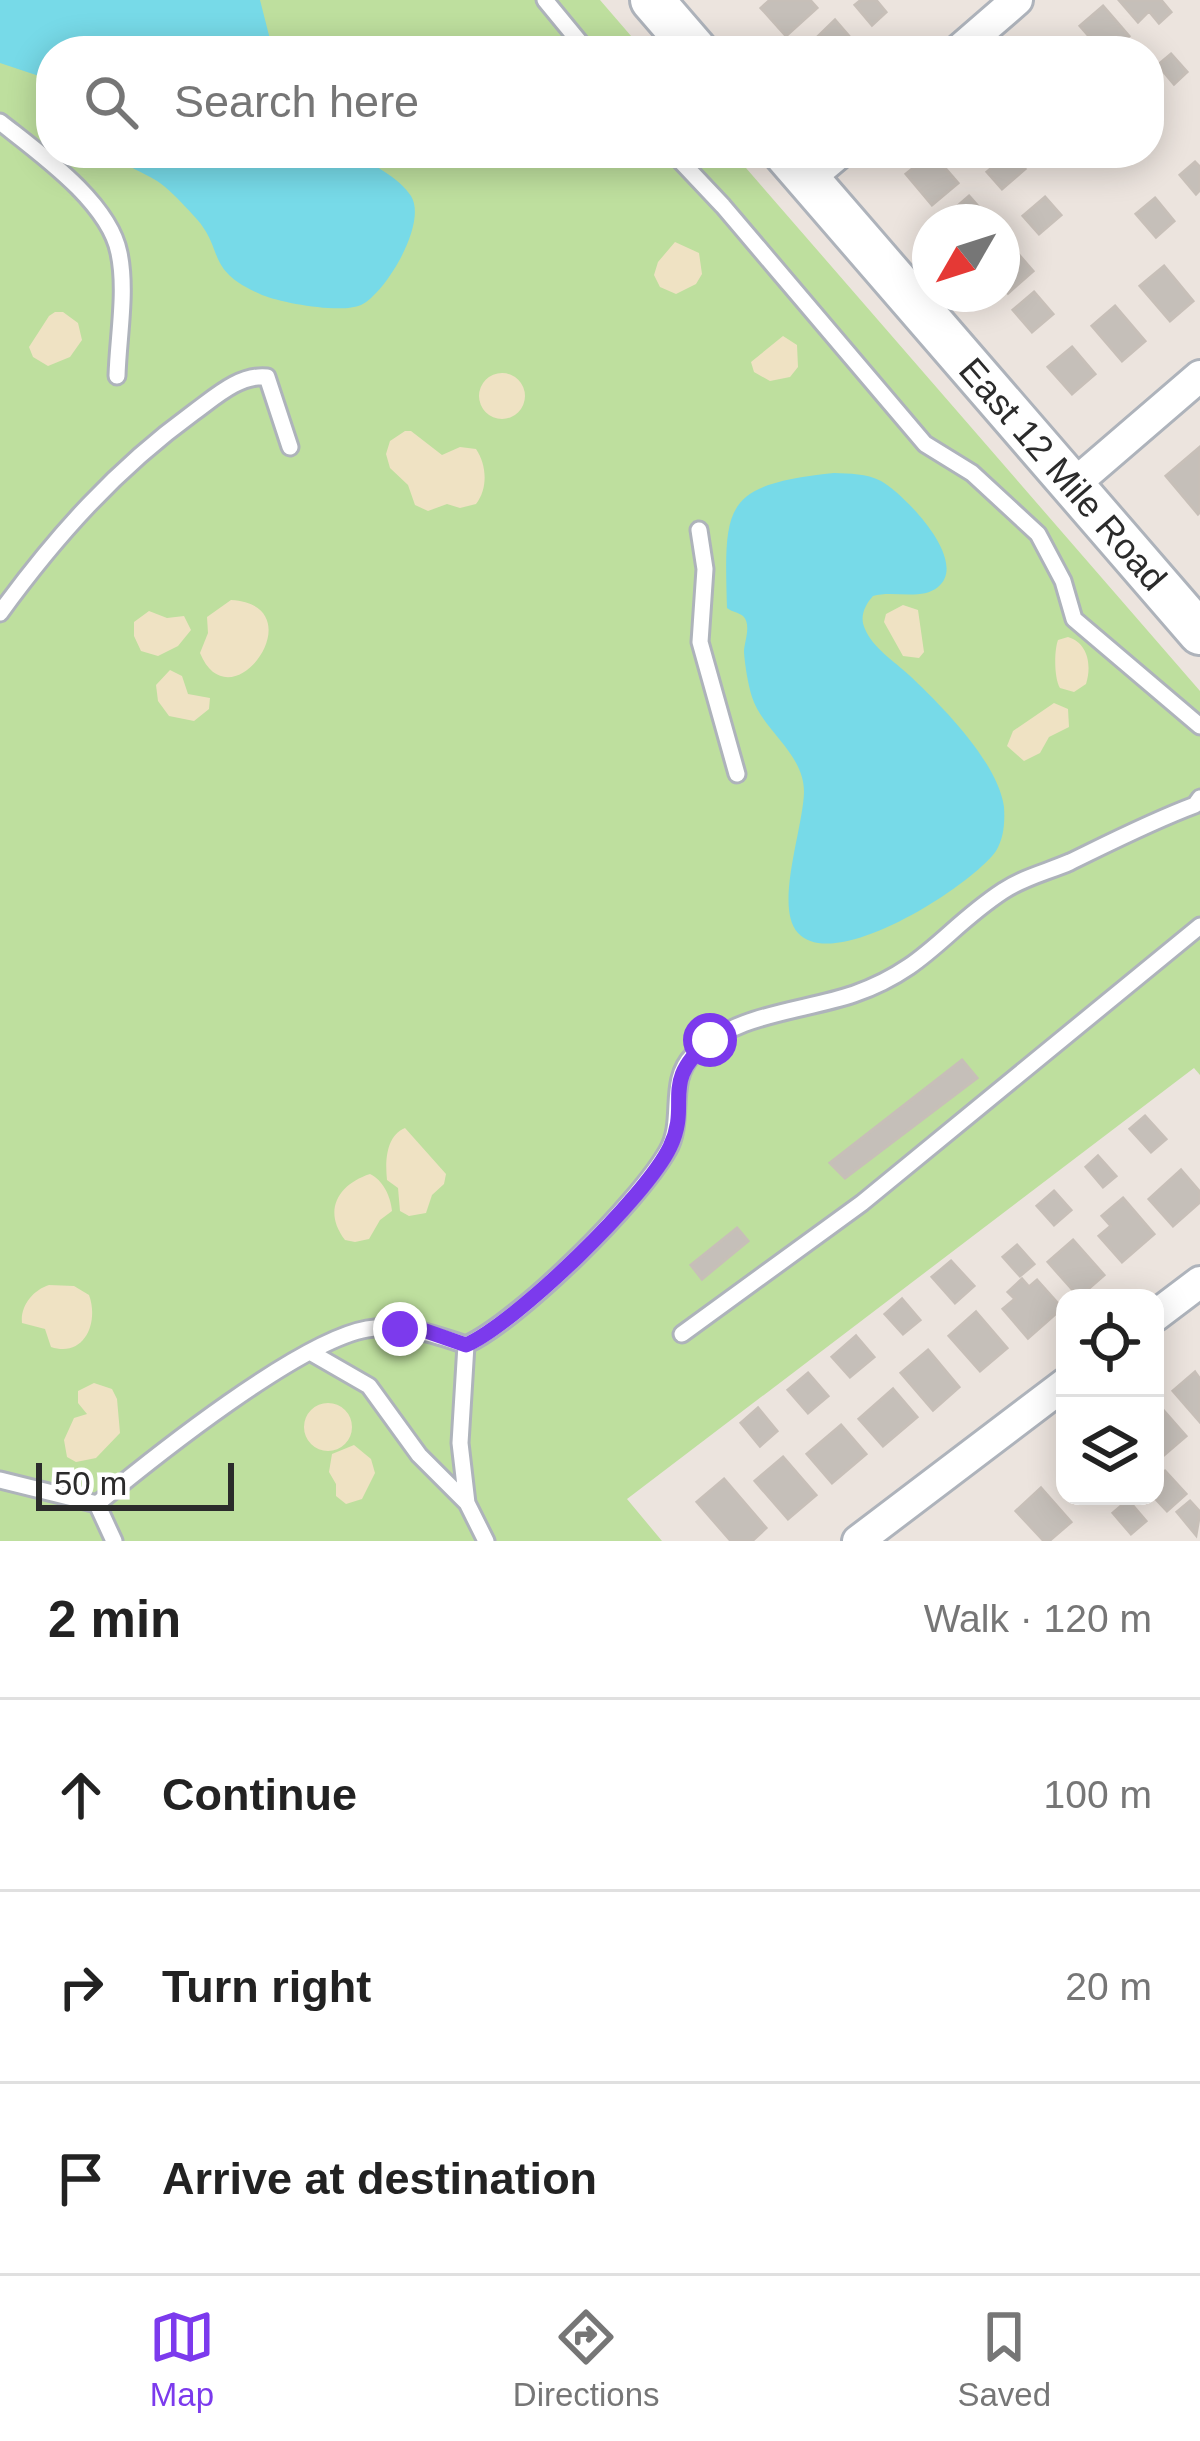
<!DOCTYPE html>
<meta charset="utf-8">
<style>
body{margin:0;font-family:Arial,sans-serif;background:#f2f2f2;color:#222}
.controls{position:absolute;right:36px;bottom:36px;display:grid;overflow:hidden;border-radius:24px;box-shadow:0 6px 30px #0003}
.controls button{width:108px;height:108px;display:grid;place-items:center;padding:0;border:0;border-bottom:3px solid #e0e0e0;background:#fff;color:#222;font:60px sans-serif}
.compass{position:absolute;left:912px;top:204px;width:108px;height:108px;border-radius:50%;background:#fff;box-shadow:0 6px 30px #0003;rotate:231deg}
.scale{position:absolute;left:36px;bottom:30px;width:198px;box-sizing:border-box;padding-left:12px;border:6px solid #2b2b2b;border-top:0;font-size:33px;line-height:42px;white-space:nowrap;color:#2b2b2b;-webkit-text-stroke:9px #fff;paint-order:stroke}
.stop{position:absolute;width:36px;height:36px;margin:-27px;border:9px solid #7c3aed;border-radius:50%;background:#fff}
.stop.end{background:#7c3aed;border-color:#fff;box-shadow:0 3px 12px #0008}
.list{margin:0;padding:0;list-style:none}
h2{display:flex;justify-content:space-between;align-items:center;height:156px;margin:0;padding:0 48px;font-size:51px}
h2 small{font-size:39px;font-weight:400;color:#767676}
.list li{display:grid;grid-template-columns:78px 1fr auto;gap:36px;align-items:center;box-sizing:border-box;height:192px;padding:0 48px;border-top:3px solid #e0e0e0}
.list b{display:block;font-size:45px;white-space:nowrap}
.list em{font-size:39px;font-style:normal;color:#767676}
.icon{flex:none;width:66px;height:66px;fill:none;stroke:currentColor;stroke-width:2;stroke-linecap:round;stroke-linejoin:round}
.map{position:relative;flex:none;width:1200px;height:1541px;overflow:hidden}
.search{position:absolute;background:#fff;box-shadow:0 6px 30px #0003;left:36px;right:36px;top:36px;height:132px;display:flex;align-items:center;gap:30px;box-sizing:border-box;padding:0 42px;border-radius:48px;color:#767676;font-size:45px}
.sheet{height:732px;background:#fff}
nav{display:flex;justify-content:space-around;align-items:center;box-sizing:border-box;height:168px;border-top:3px solid #e0e0e0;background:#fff;font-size:33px;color:#767676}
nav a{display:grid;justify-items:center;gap:6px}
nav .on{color:#7c3aed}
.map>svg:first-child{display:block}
</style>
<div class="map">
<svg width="1200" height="1541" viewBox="0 0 1200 1541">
<rect width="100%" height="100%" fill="#ece4de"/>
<path fill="#bedf9e" d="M0,0H600L644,51H51V153H733L1200,691V1075L1194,1068L627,1499L662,1541H0Z"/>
<path fill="#efe2c3" d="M675,242L699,253L702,274L696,284L676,294L660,287L654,275L658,262Z
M55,312H63L78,323L82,340L70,357L48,366L33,357L29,347L49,316Z
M783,336L797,345L798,367L790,377L770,381L754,372L751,362Z
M479 396a23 23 0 1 1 46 0a23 23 0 1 1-46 0Z
M405,431H411L442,455L460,447L476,449C487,465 488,489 476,504L460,508L447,504L428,511L415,505L408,485L390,468L386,454L390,441Z
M231,600C318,605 231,728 200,653L208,633L207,617Z
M903,605L918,610L924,652L919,658L903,656L884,622L886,614Z
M149,611L167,618L184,616L191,630L178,646L158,656L141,651L134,636V622Z
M1068,637C1088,643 1092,665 1086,684L1074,692L1060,688C1054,678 1054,651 1058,640Z
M170,670L182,676L188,694L210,698L209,709L194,721L169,716L158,701L156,685Z
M1054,703L1068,709L1069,727L1049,737L1040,753L1024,761L1007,746L1013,731Z
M405,1128L446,1174L444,1184L432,1195L426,1213L409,1216L400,1211L398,1188L387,1180C385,1161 386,1136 405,1128Z
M370,1174C383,1180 391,1197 392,1211L380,1220L369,1239L355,1242L345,1240C322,1210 339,1184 370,1174Z
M49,1285L74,1286L89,1295C99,1322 85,1358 51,1347L45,1329L22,1323C20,1306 33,1290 49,1285Z
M94,1383L112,1389L117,1399L120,1433L96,1458L76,1462L67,1457L64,1440L74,1418L87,1414L78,1403V1391Z
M304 1427a24 24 0 1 1 48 0a24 24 0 1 1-48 0Z
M354,1445L371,1459L375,1473L362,1499L346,1504L336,1496V1484L329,1472L332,1454Z"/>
<path fill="#77dae8" d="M0,0H260L273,51H51V80L0,63Z
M115,153H352C370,163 400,178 411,196C428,223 385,294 361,305C341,314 282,303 262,295C202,269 227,250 193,215C183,204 172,192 160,183C143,171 129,170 115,153Z
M834,473C850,474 866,473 881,481C904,494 970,561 938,587C921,601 893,590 873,596C865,605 859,617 865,629C872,647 895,662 909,675C941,705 998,762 1004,807C1005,822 1004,838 996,851C972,885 835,974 798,933C774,907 803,830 804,792C804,753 763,731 752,697C748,684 745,666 744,652C744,642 752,625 743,616C738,612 732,612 727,608C724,504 723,485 834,473Z"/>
<path fill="#c5bfb9" stroke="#c7bfb8" stroke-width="3" d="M770,0H810L817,8L786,36L761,8Z
M861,0H876L886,12L872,25L855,5Z
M1119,0H1161L1171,12L1159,23L1149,11L1138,22Z
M1103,6L1129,36L1112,51H1102L1080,26Z
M835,20L855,43L846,51H803Z
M1171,54L1187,72L1174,84L1158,65Z
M932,153L958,183L932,205L906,174Z
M1009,153L1025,169L1002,189L987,172Z
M1195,162L1200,167V190L1196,194L1180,175Z
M969,196L992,222H949L945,217Z
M1045,197L1061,215L1039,234L1023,216Z
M1155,198L1174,221L1156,237L1136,214Z
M1005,239L1033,271L1008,293L1002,286Z
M1164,266L1193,301L1170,321L1140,286Z
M1034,292L1053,314L1032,332L1013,310Z
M1115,306L1145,341L1122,361L1092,326Z
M1072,347L1095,374L1072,394L1048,367Z
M1200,447V512L1198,514L1166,476Z
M962,1060L977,1078L845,1178L830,1163Z
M1145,1116L1166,1139L1151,1152L1130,1129Z
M1098,1156L1116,1176L1103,1187L1086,1167Z
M1181,1170L1200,1192V1202L1173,1226L1149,1199Z
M1054,1191L1071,1210L1054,1225L1037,1206Z
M1123,1198L1154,1234L1122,1262L1099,1236L1111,1226L1102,1216Z
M737,1228L748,1241L702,1279L691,1265Z
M1073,1240L1104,1275L1079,1297L1048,1262Z
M1017,1245L1034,1264L1020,1276L1003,1257Z
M951,1261L974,1286L955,1303L932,1277Z
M1022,1279L1029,1287L1037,1280L1062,1308L1028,1338L1003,1309L1015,1299L1008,1292Z
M902,1299L920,1320L903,1334L885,1314Z
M976,1312L1007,1348L980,1371L949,1336Z
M856,1336L874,1357L850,1377L832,1357Z
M928,1350L959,1387L933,1410L901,1373Z
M1195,1372L1200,1379V1422L1173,1391Z
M808,1373L828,1396L808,1413L788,1390Z
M893,1389L917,1417L883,1446L859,1419Z
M1156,1402L1186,1436L1164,1455L1155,1446Z
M758,1408L777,1431L760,1446L741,1423Z
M841,1425L866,1454L832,1483L807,1454Z
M783,1457L816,1495L788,1519L755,1481Z
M1165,1471L1186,1494L1167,1511L1153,1496L1155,1480Z
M724,1479L766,1528L752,1541H731L697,1502Z
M1041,1488L1071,1522L1049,1541H1044L1016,1511Z
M1128,1500L1146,1521L1131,1534L1113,1513Z
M1190,1501L1200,1512L1196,1535L1177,1512Z"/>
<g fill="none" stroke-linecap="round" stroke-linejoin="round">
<g stroke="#aeb3bb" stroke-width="21">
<path id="service" d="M545,0L587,51
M0,122C39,153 109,202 119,253C127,291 118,338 117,376
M673,153L723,206L925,444L972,473L1038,534L1063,581L1074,619L1200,726
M699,530L705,569L700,642L737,774
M0,613C56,536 116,469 193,413C214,398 239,374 267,377L290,447
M682,1334L862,1203L1200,926
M466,1345L460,1443L467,1503
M310,1352L369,1386L419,1455L467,1503L486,1541
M0,1480L97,1504L114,1541
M97,1504C154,1457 299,1341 367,1329C401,1323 434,1334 466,1345C520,1320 639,1202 668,1150C685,1120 667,1081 693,1055C735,1013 801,1012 854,994C926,969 945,929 1003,891C1024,877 1047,872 1070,862C1111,842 1152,821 1195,805L1200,798"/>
</g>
<g stroke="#aeb3bb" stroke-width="36">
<path id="minor" d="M958,51L1017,0
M808,179L839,153
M1072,486L1200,376
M1155,1316L1200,1282
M858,1541L1065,1384"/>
</g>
<g stroke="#aeb3bb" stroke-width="48">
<path id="secondary" d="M652,0L696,51
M785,153L1200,633"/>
</g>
<use href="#service" stroke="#fff" stroke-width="15"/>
<use href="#minor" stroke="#fff" stroke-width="30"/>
<use href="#secondary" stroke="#fff" stroke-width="42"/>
</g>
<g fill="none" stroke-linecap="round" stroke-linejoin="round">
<path stroke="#7c3aed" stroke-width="15" d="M400,1329L423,1330L466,1345C516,1323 646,1197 670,1147C692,1101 658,1084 710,1040"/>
</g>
<g text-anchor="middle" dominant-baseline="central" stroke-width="9" stroke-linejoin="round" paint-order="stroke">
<g font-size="36" fill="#2b2b2b" stroke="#fff">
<text transform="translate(1063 474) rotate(49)">East 12 Mile Road</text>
</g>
</g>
</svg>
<div class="controls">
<button><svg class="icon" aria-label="locate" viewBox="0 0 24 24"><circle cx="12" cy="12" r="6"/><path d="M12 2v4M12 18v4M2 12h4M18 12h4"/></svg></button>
<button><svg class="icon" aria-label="layers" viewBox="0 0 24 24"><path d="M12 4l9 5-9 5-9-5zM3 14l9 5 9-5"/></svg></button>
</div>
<svg class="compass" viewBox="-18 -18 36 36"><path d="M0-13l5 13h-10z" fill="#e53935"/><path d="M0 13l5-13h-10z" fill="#767676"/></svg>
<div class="scale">50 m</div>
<div class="stop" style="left:710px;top:1040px"></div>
<div class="stop end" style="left:400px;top:1329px"></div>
<div class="search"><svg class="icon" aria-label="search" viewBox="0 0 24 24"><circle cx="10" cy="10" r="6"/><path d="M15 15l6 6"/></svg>Search here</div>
</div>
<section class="sheet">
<h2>2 min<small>Walk · 120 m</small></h2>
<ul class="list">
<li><svg class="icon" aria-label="ahead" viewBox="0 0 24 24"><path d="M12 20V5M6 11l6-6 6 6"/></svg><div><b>Continue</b></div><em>100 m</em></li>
<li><svg class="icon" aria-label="right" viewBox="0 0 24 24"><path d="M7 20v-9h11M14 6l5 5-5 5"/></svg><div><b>Turn right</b></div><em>20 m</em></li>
<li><svg class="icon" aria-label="arrive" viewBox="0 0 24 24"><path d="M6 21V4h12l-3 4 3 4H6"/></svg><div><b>Arrive at destination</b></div></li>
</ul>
</section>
<nav>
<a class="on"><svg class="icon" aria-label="map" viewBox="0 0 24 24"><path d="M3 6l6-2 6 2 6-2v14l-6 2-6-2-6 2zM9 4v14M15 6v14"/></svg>Map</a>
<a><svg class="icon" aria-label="directions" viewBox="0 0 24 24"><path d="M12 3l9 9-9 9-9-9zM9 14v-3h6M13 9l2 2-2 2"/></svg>Directions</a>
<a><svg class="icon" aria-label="saved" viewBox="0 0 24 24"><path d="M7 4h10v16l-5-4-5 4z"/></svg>Saved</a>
</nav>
